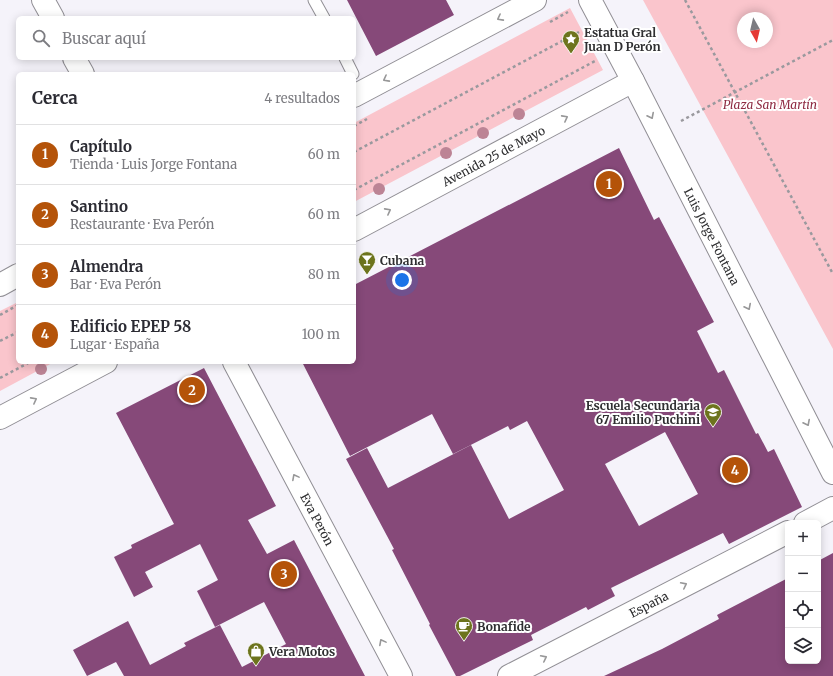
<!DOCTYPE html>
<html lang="es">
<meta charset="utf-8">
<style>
body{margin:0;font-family:Merriweather,serif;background:#f2f2f3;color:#2b2b33}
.controls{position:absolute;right:12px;bottom:12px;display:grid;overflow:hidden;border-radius:6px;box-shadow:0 2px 10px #0003}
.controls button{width:36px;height:36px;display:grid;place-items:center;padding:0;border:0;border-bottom:1px solid #e1e1e2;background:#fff;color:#2b2b33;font:20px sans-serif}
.compass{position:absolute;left:737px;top:12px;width:36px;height:36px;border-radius:50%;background:#fff;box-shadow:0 2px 10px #0003;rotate:172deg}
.you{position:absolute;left:402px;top:280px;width:14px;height:14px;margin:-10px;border:3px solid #fff;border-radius:50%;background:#1a73e8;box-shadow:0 0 0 6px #1a73e833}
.badge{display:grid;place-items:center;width:26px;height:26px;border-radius:50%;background:#b45309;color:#fff;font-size:13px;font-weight:700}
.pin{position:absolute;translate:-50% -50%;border:2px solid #fff;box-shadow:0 1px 4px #0006}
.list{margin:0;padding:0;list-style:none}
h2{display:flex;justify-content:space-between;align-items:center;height:52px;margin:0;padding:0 16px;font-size:17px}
h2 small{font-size:13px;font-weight:400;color:#7c7c81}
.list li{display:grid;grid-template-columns:26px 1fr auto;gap:12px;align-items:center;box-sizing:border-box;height:60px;padding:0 16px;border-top:1px solid #e1e1e2}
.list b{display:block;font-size:15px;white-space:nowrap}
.list p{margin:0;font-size:13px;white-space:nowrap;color:#7c7c81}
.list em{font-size:13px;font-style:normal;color:#7c7c81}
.icon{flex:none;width:22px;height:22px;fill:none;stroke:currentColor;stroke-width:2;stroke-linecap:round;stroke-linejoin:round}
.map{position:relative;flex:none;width:833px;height:676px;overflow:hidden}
.search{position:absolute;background:#fff;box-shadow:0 2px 10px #0003;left:16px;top:16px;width:340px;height:44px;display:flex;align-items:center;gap:10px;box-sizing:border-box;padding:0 14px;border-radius:6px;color:#7c7c81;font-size:15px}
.panel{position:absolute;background:#fff;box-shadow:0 2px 10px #0003;left:16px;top:72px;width:340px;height:292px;border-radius:6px}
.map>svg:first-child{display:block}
</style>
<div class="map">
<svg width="833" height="676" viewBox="0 0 833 676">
<rect width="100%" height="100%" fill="#f5f3fa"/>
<path fill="#fac5cc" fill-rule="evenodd" d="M643,0H833V349ZM743,18H767V42H743Z
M570,8L603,70L354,202V123Z
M18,302V362H54L0,391V311Z"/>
<path fill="#864979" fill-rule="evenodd" d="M347,0H446L454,15L376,56Z
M619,148L654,220L659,217L714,322L697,331L718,373L724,370L756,434L758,433L768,452L774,449L802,507L729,544L723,533L611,588L615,596L588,610L586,607L531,635L533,640L460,676H456L429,625L430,624L392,550L394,549L346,459L367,448L388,488L471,445L509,519L564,490L527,421L510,430L508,426L453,454L432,414L350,456L302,362H354V285ZM665,432L698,494L639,526L605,464Z
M204,368L276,506L248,520L267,554L294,540L365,676H124L116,662L87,676L73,650L128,621L150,665L186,646L184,643L220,625L242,667L286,644L264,602L215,627L197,591L218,580L200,544L145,572L153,587L134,597L114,557L132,548L131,545L174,524L116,413Z
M833,553V676H604L662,649L719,619L717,615L786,579L785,578L788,576V661H818V561Z"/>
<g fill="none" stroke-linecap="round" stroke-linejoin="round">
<g stroke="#918f95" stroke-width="13">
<path id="lane" d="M314,0L324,18
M345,58L353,74"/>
</g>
<g stroke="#918f95" stroke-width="24">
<g id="street">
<path d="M43,0L53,18"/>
<path d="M74,58L83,74"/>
<path id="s1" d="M234,362L401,676"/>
<path d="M805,523L833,508"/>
<path id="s2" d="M509,676L788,532"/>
</g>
</g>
<g stroke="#918f95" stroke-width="24">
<g id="secondary">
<path id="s3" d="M590,0L633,81L833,473"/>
<path d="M354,96L535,0"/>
<path id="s4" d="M354,230L633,81"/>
<path d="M0,285L18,275"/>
<path d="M0,418L106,362"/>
</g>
</g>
<path stroke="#9a999e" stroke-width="2.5" stroke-dasharray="3 3" stroke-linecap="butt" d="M685,0L833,274
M550,22L568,12
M681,121L833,40
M354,126L367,119
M354,152L579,32
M354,190L595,61
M0,315L18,305
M0,341L18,332
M0,378L30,362"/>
<use href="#lane" stroke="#fff" stroke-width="11"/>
<use href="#street" stroke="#fff" stroke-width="22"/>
<use href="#secondary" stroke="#fff" stroke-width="22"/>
</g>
<g fill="#bc8495">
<circle cx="519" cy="114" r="6"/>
<circle cx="483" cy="133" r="6"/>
<circle cx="446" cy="153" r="6"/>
<circle cx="379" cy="189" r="6"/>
<circle cx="41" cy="369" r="6"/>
</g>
<defs><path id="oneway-chevron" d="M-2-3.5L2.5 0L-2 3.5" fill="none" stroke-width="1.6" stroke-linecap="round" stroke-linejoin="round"/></defs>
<g stroke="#979798">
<use href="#oneway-chevron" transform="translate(500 18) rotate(152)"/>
<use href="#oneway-chevron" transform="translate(386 79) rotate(152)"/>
<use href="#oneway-chevron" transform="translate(651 116) rotate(63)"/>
<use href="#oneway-chevron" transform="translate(565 118) rotate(-28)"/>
<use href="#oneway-chevron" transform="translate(388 211) rotate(-28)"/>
<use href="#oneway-chevron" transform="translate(748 307) rotate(63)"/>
<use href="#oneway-chevron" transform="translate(34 400) rotate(-28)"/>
<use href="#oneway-chevron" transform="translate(807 423) rotate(63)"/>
<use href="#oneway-chevron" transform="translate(295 477) rotate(-118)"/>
<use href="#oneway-chevron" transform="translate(684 585) rotate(-27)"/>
<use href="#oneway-chevron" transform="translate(382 642) rotate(-118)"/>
<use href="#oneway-chevron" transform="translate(544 658) rotate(-27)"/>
</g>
<defs>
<g id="sight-pin" transform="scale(0.9)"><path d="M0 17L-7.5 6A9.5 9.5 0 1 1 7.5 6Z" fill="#6d741d" stroke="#fff"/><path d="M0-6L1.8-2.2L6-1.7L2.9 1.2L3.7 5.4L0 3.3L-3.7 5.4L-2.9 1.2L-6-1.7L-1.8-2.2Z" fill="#fff"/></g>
<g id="bar-pin" transform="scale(0.9)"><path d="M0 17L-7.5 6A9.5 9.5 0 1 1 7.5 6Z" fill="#6d741d" stroke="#fff"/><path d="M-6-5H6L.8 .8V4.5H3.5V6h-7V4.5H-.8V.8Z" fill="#fff"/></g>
<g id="school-pin" transform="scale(0.9)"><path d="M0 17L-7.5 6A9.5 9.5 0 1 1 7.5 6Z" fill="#6d741d" stroke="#fff"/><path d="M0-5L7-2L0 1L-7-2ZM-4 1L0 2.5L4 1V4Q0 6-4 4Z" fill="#fff"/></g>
<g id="cafe-pin" transform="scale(0.9)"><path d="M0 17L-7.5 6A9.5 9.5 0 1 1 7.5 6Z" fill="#6d741d" stroke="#fff"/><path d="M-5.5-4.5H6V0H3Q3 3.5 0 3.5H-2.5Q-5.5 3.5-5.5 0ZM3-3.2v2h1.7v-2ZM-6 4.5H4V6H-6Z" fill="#fff"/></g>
<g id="shop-pin" transform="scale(0.9)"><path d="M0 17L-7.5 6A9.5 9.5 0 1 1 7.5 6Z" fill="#6d741d" stroke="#fff"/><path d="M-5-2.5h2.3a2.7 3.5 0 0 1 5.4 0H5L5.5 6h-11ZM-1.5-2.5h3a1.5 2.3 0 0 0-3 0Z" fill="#fff"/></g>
</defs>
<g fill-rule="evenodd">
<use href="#sight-pin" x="571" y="39"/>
<use href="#bar-pin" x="367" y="260"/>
<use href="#school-pin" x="713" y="412"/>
<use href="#cafe-pin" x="464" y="626"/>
<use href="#shop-pin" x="256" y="651"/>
</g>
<g text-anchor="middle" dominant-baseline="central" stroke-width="4" stroke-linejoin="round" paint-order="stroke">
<g font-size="12" font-weight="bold" fill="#2f2f31" stroke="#fff" text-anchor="start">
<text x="584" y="32">Estatua Gral<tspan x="584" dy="14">Juan D Perón</tspan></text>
<text x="380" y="260">Cubana</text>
<text x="700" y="405" text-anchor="end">Escuela Secundaria<tspan x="700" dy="14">67 Emilio Puchini</tspan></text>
<text x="477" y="626">Bonafide</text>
<text x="269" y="651">Vera Motos</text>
</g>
<g font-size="12" font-style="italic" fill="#8e2a42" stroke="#fff">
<text x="770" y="104">Plaza San Martín</text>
</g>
<g font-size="12" fill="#2f2f31" stroke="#fff">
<text stroke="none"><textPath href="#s4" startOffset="158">Avenida 25 de Mayo</textPath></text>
<text stroke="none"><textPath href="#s3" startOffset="266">Luis Jorge Fontana</textPath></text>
<text stroke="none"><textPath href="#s1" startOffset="178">Eva Perón</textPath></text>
<text stroke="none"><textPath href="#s2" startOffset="157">España</textPath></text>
</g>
</g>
</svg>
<div class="controls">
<button>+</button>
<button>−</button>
<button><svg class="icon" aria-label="locate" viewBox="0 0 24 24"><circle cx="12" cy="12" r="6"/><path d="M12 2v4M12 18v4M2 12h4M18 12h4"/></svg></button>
<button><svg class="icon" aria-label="layers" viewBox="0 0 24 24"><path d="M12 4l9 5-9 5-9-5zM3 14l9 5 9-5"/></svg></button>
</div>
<svg class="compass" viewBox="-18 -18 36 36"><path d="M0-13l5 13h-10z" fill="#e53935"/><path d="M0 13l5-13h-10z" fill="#7c7c81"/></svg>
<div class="you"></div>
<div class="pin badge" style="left:609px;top:184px">1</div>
<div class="pin badge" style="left:192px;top:390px">2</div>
<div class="pin badge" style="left:284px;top:574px">3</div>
<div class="pin badge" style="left:735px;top:470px">4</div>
<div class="search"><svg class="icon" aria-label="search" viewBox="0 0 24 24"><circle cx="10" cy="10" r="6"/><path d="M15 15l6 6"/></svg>Buscar aquí</div>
<section class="panel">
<h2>Cerca<small>4 resultados</small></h2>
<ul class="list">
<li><span class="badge">1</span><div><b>Capítulo</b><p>Tienda · Luis Jorge Fontana</p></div><em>60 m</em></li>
<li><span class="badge">2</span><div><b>Santino</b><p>Restaurante · Eva Perón</p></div><em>60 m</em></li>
<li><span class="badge">3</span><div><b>Almendra</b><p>Bar · Eva Perón</p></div><em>80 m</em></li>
<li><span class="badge">4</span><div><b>Edificio EPEP 58</b><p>Lugar · España</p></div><em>100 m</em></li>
</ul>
</section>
</div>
